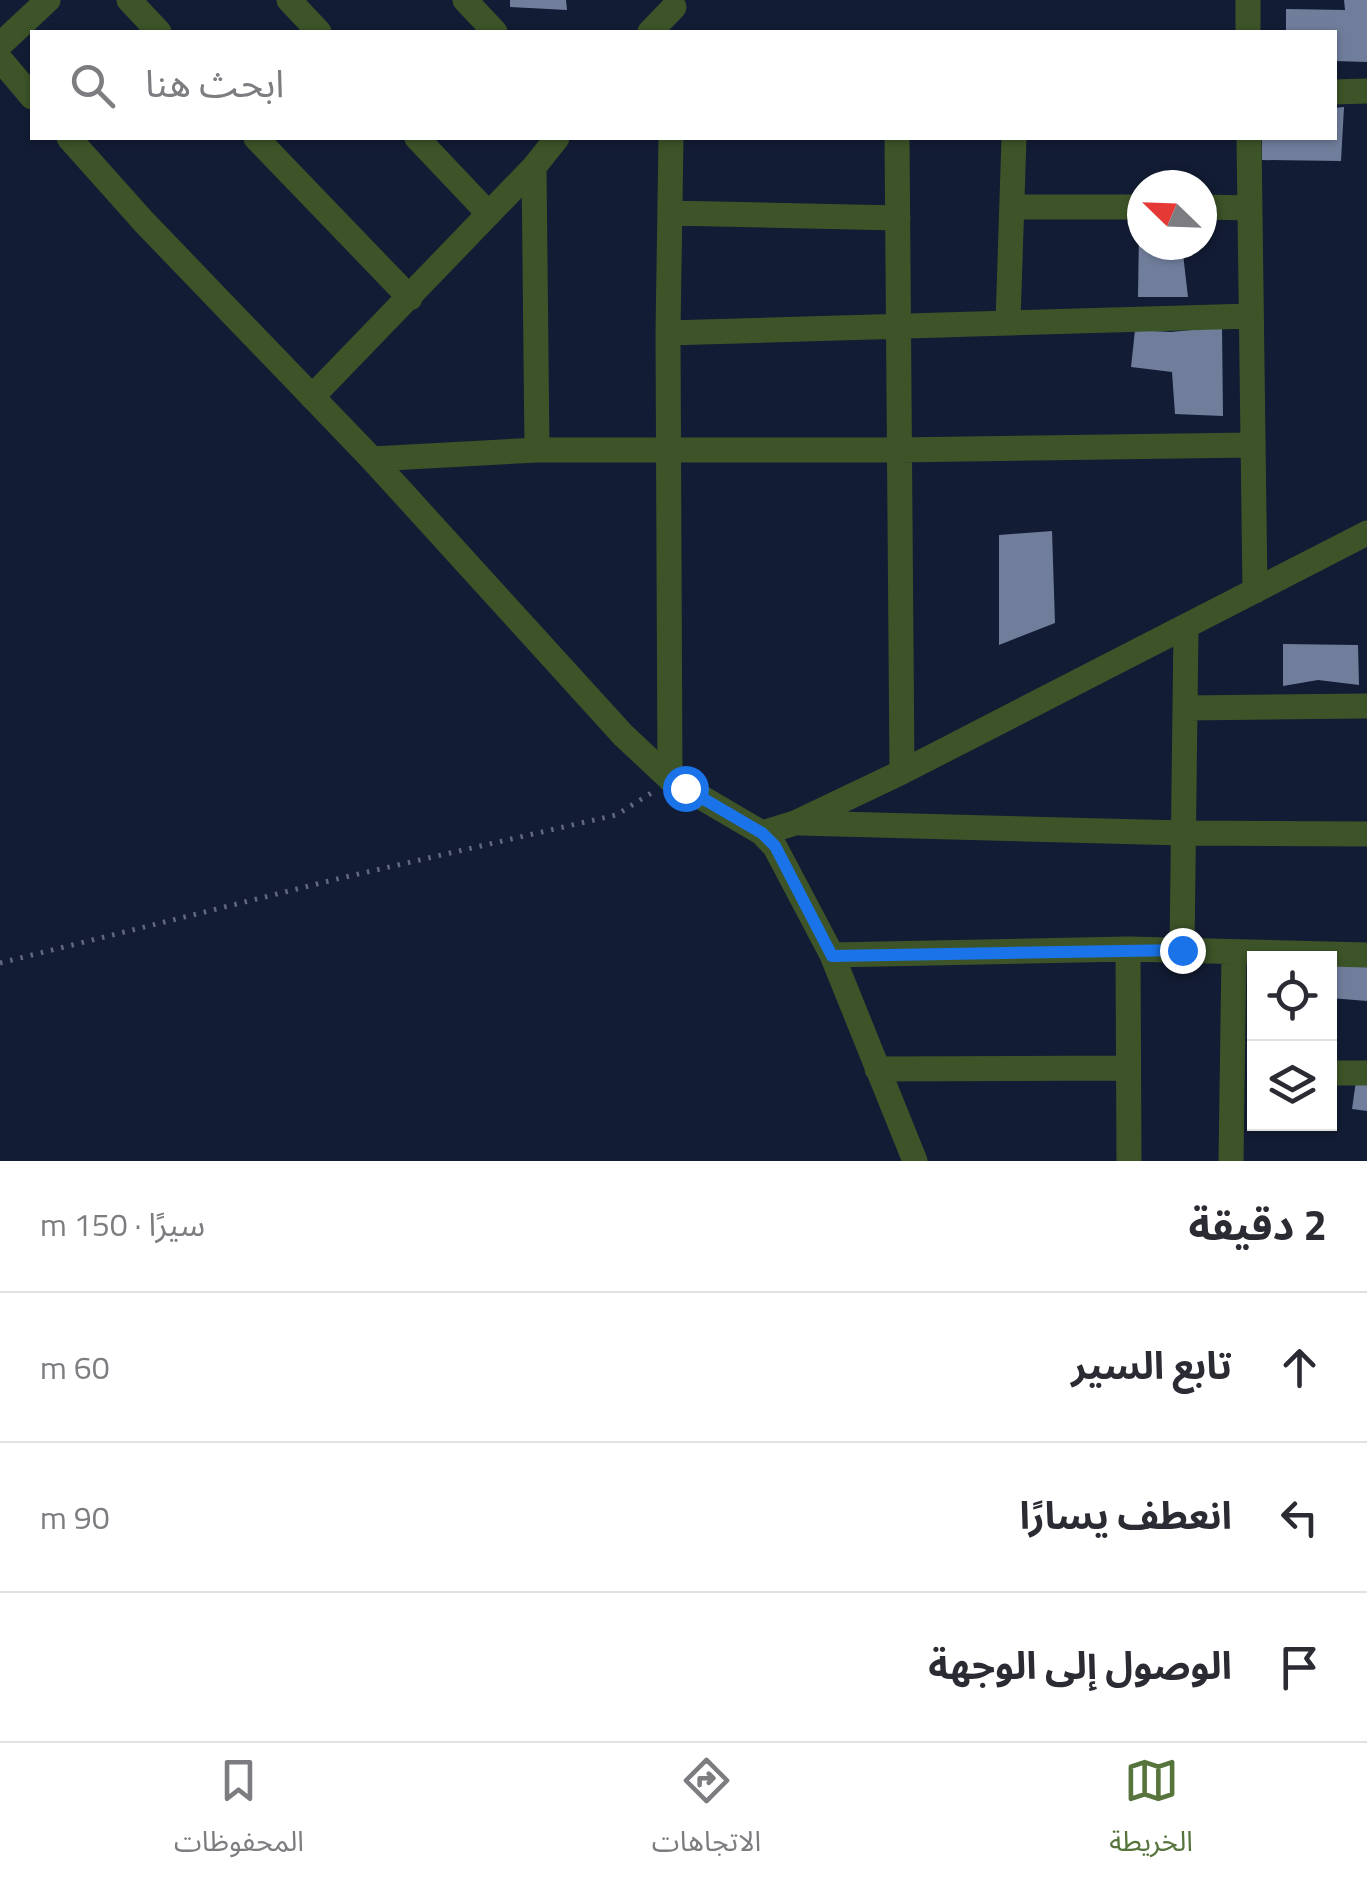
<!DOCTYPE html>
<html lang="ar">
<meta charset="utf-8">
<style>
body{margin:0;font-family:"Titillium Web","Noto Sans Arabic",sans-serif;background:#f2f2f3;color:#2b2b33;direction:rtl}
.controls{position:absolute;right:30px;bottom:30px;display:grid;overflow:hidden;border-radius:0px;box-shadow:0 2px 8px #0004}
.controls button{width:90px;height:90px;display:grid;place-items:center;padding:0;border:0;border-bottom:2px solid #e1e1e2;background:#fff;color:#2b2b33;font:50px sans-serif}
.compass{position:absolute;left:1127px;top:170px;width:90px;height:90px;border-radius:50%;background:#fff;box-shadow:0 2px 8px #0004;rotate:293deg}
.stop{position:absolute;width:30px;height:30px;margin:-22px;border:8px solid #1a73e8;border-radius:50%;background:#fff}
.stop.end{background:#1a73e8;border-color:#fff;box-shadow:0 2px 10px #0008}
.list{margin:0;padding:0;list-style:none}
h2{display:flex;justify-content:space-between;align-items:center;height:130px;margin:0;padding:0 40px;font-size:42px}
h2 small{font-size:32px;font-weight:400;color:#7c7c81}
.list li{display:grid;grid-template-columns:65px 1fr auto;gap:30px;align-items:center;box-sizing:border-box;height:150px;padding:0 40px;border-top:2px solid #e1e1e2}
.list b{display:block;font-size:38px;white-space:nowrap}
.list em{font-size:32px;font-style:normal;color:#7c7c81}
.icon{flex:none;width:55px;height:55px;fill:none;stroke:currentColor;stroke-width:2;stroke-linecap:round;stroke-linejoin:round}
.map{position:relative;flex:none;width:1367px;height:1161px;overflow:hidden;direction:ltr}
.search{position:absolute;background:#fff;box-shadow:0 2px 8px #0004;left:30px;right:30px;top:30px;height:110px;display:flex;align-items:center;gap:25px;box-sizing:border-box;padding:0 35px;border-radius:0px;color:#7c7c81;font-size:38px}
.sheet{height:580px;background:#fff}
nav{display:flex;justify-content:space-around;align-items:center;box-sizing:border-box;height:140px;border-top:2px solid #e1e1e2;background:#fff;font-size:28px;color:#7c7c81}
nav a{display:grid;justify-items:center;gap:5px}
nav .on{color:#56743c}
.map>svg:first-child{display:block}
</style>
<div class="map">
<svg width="1367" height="1161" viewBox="0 0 1367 1161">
<rect width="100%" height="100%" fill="#121c34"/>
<path fill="#707e9c" d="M510,0H566L567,10L510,7Z
M1344,0H1367V62L1334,61V32H1286V9L1345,10Z
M1344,107L1341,161L1262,160V138H1334V108Z
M1139,232H1142V245H1182L1188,297H1138Z
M1222,327L1223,416L1175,414L1172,372L1131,367L1135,330L1171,332Z
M1052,531L1055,623L999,645V535Z
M1283,644L1358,645L1359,685L1318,680L1283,686Z
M1330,961L1367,962V1001L1330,998Z
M1356,1081H1367V1111L1352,1109Z"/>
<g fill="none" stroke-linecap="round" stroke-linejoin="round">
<path stroke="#60697e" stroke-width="5" stroke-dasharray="2.5 8" stroke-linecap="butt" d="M0,963L341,878L616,815L653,792"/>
<path stroke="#3d5428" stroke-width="25" d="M129,0L159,32
M289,0L319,32
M465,0L495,32
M1248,0V32
M650,32L674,7
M0,45L48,0
M0,59L32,97
M1334,92L1367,91
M69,138L144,222L372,459L623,735L670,779L762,833L775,847L832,955L915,1161
M256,138L410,298
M417,138L489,214
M897,138L902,772
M1249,138L1255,591
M534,167L537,450
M1014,207H1142
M1202,207L1250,208
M670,213L898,218
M1008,322L1014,138
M668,333L1251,316
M312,397L534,167L557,138
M372,459L537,450H897L1252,445
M1186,708L1367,706
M670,779L668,333L671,138
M800,823L1183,833L1367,834
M762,833L795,823L902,772L1367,533
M1128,949L1129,1161
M1182,950L1186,627
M832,955L1128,949L1367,955
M877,1069L1128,1068
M1330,1073H1367
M1231,1161L1234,953"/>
</g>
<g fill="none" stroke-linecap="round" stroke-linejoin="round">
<path stroke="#1a73e8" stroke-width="12" d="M685,788L762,833L775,846L832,956L1182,950"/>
</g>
</svg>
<div class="controls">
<button><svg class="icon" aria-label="locate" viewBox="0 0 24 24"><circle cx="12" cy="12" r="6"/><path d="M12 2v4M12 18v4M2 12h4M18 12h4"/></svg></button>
<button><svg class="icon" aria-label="layers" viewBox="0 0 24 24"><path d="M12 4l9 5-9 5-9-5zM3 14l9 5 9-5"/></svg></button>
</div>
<svg class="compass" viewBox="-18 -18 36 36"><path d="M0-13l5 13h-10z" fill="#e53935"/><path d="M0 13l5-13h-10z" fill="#7c7c81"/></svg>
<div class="stop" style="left:685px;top:788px"></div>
<div class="stop end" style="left:1182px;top:950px"></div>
<div class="search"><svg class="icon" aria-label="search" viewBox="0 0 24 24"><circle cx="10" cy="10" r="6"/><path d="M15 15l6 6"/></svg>ابحث هنا</div>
</div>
<section class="sheet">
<h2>2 دقيقة<small>سيرًا · 150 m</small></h2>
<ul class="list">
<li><svg class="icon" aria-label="ahead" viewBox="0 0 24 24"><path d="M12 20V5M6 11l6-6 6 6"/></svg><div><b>تابع السير</b></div><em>60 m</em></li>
<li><svg class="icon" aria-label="left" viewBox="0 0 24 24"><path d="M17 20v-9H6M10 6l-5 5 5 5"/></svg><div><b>انعطف يسارًا</b></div><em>90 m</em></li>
<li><svg class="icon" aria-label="arrive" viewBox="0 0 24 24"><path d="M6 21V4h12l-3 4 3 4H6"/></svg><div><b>الوصول إلى الوجهة</b></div></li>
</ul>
</section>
<nav>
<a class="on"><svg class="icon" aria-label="map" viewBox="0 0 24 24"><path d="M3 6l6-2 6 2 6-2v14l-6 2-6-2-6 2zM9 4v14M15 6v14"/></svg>الخريطة</a>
<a><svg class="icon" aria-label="directions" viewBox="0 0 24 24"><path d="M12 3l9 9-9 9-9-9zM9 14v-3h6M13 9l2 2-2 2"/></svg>الاتجاهات</a>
<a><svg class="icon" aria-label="saved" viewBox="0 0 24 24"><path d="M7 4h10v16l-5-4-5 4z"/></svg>المحفوظات</a>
</nav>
